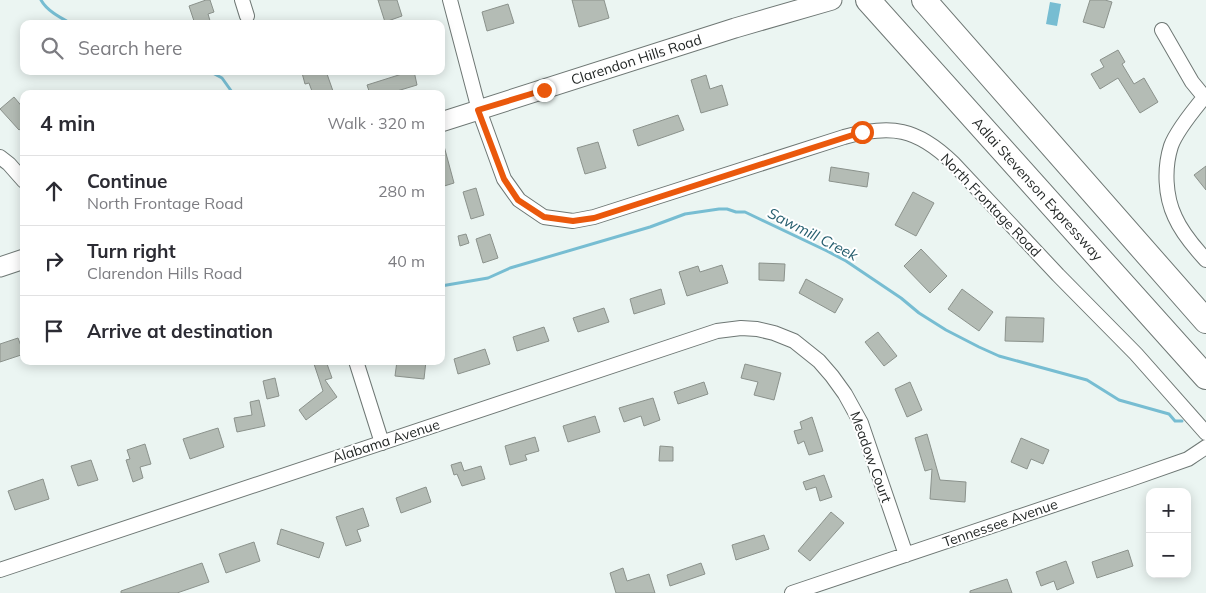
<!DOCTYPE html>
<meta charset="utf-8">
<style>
body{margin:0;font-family:Mulish,sans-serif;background:#f7f7f7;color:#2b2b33}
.controls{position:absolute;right:15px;bottom:15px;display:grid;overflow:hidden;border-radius:10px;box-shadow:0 2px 12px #0003}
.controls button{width:45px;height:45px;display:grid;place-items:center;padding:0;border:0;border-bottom:1px solid #e1e1e2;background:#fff;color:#2b2b33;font:25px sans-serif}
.stop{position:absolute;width:15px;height:15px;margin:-11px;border:4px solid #ea580c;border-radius:50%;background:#fff}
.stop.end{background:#ea580c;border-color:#fff;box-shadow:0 1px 5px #0008}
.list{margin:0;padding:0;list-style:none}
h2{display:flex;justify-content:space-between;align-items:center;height:65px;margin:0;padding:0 20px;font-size:21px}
h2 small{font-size:16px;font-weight:400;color:#7c7c81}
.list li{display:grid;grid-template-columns:32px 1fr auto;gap:15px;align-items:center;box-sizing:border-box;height:70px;padding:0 20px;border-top:1px solid #e1e1e2}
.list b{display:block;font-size:19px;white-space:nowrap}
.list p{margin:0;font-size:16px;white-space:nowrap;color:#7c7c81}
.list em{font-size:16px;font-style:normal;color:#7c7c81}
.icon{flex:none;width:28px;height:28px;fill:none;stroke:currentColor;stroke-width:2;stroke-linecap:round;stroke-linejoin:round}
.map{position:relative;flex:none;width:1206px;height:593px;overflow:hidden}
.search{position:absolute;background:#fff;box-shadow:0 2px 12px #0003;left:20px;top:20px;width:425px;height:55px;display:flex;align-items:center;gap:12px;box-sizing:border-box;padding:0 18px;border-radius:10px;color:#7c7c81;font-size:19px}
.panel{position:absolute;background:#fff;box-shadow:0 2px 12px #0003;left:20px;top:90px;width:425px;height:275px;border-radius:10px}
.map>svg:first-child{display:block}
</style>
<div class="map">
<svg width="1206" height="593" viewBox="0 0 1206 593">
<rect width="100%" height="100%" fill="#ebf5f2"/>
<path fill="#77bdd2" d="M1050,2L1061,4L1057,26L1046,24Z"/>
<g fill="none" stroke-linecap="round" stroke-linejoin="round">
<path stroke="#77bdd2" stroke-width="3" d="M41,0C47,11 61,18 72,24
M209,71L222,78L232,92L235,94
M441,286L488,278L510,268L650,227L685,214L719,209H727L736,212H745L827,251L846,261L901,298L919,313L946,330L979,347L999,356L1087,380L1119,400L1169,414L1175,421H1182"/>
</g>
<path fill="#b4bcb5" stroke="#8b928c" d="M206,0H210L214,12L208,14L211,24H195L189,6Z
M378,0H397L402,16L385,22Z
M572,0H604L609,18L579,27Z
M1090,0H1105L1112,2L1104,28L1083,22Z
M508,4L514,23L487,31L482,12Z
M1118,50L1125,62L1122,64L1134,84L1144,78L1158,102L1140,113L1118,78L1100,89L1091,74L1104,67L1100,60Z
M308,71H326L334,94H313L309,83L305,84L302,73Z
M405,71H414L417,85L397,91L398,94H370L367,85L405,73Z
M706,75L710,89L722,85L728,105L701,113L691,80Z
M14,97L24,109V126L19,130L0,109Z
M678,115L684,130L638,146L633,130Z
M598,142L606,168L585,174L577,148Z
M444,146L454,183L441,187V147Z
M1206,166V190L1194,175Z
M831,167L869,173L867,187L829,181Z
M476,188L484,215L471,219L463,192Z
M913,192L934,203L916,236L895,225Z
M466,234L469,243L460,246L458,236Z
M490,234L498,258L483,263L476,239Z
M921,249L947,276L930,293L904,266Z
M759,263L785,264L784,281L759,280Z
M722,265L728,283L687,296L679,272L698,266L700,272Z
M806,279L843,299L835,313L799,293Z
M661,289L665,304L634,314L630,299Z
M962,289L993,312L979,331L948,309Z
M604,308L609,322L578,332L573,318Z
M1006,317L1044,318L1043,342L1005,341Z
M544,327L549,341L517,351L513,337Z
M878,332L897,356L884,366L865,342Z
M18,338L24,354L0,362V344Z
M485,349L490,364L458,374L454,359Z
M322,361H326L332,378L325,380L337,397L306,420L299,410L323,391L314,364Z
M397,361H426L424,379L395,376Z
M745,364L781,373L774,400L754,395L758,382L741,378Z
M275,378L279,396L267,399L263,381Z
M704,382L708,394L678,404L674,392Z
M910,382L922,410L907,417L895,389Z
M653,398L660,420L644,426L641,416L624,422L619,408Z
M259,400L265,426L237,432L234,418L252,415L250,402Z
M595,416L600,432L568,442L563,426Z
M812,417L823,451L809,455L804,441L798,444L794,431L802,429L800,422Z
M218,428L224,447L190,459L183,439Z
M927,434L940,480L966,482L965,502L930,499L932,469L925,471L915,438Z
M535,437L539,451L525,455L527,460L510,465L505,446Z
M1021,438L1049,450L1043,464L1031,459L1027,469L1011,462Z
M145,444L151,464L140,467L143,478L133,482L126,460L130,459L127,450Z
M660,446L673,447V461H659Z
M91,460L98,480L78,486L71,466Z
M461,462L464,471L481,466L485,479L462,486L457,474L454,475L451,465Z
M824,475L832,497L820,501L816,487L806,490L803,482Z
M43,479L49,499L15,510L8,491Z
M426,487L431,502L401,513L396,498Z
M363,508L369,526L357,530L361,541L346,546L336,517Z
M831,512L844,523L810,561L798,551Z
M281,529L324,543L319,558L277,544Z
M764,535L769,549L736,560L732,545Z
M254,542L260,561L226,573L219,554Z
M1128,550L1133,566L1097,578L1092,562Z
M1066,561L1074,583L1057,590L1054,581L1041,586L1036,572Z
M202,563L209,582L177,593H121V591Z
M701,563L705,574L670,586L667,575Z
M623,568L627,581L649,574L655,593H616L610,573Z
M1007,579L1012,593H970V591Z"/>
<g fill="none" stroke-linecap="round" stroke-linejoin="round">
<g stroke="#6e7774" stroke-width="16">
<path id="street" d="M242,0L247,16
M450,0L479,110L504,179L519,200L544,217L573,221L594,217L844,137C891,124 917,128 953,163L1058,275L1136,354L1206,433
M1162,30L1192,82L1206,99
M1206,95C1196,107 1176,132 1171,146C1164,168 1165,196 1175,217C1182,233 1194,247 1206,260
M0,157L9,164L24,181
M356,361L382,443
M0,570L717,331L741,328L757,329L774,333L794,341L819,361L832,376L845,394L861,423L906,555
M792,593L1128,480L1188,459L1206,447"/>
</g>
<g stroke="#6e7774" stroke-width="21">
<g id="secondary">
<path id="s1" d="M441,122L735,28L832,0"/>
<path d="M0,267L24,259"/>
</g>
</g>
<g stroke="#6e7774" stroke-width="26">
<g id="highway">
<path id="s2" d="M868,0L1206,377"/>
<path d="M924,0L1206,321"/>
</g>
</g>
<use href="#street" stroke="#fff" stroke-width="14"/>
<use href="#secondary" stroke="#fff" stroke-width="19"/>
<use href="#highway" stroke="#fff" stroke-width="24"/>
</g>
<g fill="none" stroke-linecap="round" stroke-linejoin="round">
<path stroke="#ea580c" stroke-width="6" d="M544,90L478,110L504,179L518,200L544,217L573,221L594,218L862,132"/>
</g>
<g text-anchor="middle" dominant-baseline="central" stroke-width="4" stroke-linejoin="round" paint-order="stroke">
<g font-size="14" fill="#232726" stroke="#fff">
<text stroke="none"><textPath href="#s1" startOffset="205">Clarendon Hills Road</textPath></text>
<text stroke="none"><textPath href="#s2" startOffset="254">Adlai Stevenson Expressway</textPath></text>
<text transform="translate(991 205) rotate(46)">North Frontage Road</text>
<text transform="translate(386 441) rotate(-18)">Alabama Avenue</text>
<text transform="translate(871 457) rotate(70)">Meadow Court</text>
<text transform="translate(1000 523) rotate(-19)">Tennessee Avenue</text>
</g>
<g font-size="15" font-style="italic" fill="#275f6f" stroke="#fff">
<text transform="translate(813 234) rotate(27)">Sawmill Creek</text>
</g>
</g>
</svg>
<div class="controls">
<button>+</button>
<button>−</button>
</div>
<div class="stop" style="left:862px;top:132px"></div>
<div class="stop end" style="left:544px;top:90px"></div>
<div class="search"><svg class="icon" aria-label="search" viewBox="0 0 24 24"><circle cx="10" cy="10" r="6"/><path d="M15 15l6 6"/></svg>Search here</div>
<section class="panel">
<h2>4 min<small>Walk · 320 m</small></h2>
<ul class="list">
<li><svg class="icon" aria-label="ahead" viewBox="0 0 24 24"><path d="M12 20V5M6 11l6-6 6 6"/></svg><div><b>Continue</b><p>North Frontage Road</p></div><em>280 m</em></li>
<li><svg class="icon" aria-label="right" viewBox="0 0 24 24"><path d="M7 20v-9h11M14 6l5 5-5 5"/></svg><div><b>Turn right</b><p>Clarendon Hills Road</p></div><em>40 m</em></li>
<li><svg class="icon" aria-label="arrive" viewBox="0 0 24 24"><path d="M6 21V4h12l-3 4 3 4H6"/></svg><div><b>Arrive at destination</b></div></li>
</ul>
</section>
</div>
